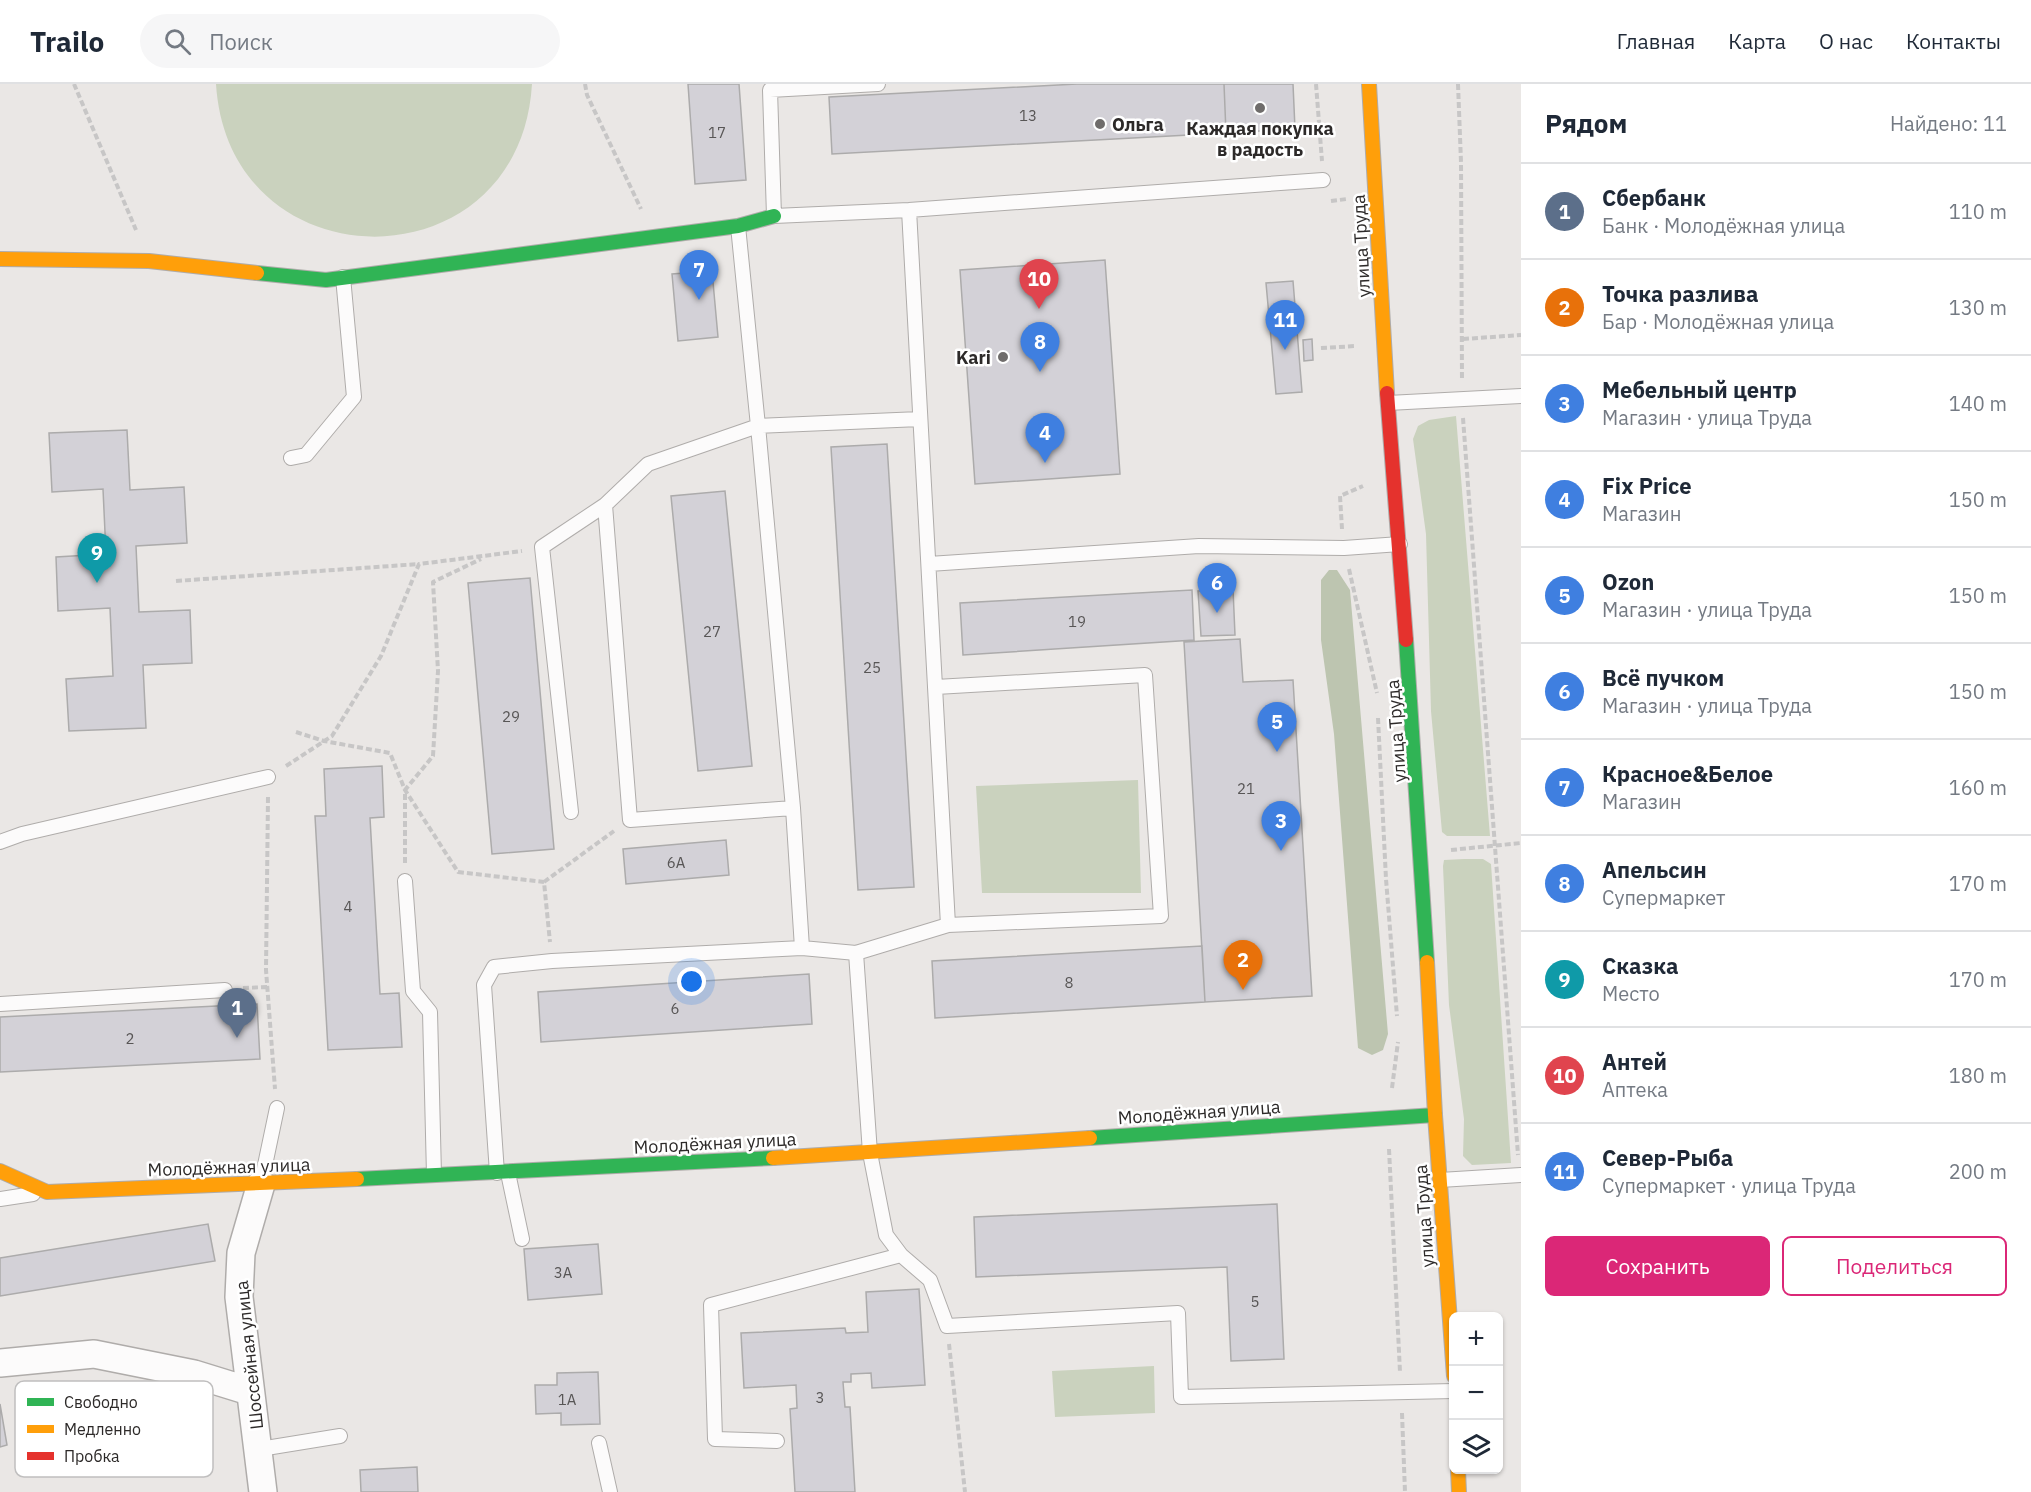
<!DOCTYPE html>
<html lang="ru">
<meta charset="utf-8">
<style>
body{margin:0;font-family:"IBM Plex Sans",sans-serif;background:#f6f6f7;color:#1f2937}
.controls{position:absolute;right:18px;bottom:18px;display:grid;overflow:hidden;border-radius:9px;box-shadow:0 2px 4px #0004}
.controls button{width:54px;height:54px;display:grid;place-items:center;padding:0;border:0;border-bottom:2px solid #e0e1e3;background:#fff;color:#1f2937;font:30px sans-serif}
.you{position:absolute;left:692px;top:898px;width:21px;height:21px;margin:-15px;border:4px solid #fff;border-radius:50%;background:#1a73e8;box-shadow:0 0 0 9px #1a73e833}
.badge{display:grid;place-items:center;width:39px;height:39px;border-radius:50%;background:#db2777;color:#fff;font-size:20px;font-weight:700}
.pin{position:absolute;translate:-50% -50px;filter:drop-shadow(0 2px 3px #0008)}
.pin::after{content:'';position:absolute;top:32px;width:21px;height:18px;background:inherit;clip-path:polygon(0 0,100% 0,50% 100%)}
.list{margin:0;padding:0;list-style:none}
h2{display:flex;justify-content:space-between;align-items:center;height:78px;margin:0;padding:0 24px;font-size:26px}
h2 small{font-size:20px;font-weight:400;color:#747a83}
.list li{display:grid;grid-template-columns:39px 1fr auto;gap:18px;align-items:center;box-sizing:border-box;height:96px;padding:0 24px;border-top:2px solid #e0e1e3}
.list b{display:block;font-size:22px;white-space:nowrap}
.list p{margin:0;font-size:20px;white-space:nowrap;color:#747a83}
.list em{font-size:20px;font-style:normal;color:#747a83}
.actions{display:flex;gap:12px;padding:18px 24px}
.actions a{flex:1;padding:14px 0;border:2px solid #db2777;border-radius:9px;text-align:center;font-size:21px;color:#db2777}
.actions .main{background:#db2777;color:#fff}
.icon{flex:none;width:33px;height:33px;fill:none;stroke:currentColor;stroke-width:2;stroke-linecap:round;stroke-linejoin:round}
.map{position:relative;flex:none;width:1521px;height:1408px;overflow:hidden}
header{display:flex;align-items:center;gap:36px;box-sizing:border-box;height:84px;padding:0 30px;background:#fff;border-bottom:2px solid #e0e1e3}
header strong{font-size:28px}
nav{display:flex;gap:33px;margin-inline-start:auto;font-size:21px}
.search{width:420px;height:54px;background:#f6f6f7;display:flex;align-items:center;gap:15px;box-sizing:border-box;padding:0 21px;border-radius:33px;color:#747a83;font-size:22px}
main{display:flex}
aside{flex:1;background:#fff}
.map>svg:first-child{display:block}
</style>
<header>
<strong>Trailo</strong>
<div class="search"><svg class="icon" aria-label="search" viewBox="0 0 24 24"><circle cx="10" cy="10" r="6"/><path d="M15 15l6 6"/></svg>Поиск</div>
<nav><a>Главная</a><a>Карта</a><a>О нас</a><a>Контакты</a></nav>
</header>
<main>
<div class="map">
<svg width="1521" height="1408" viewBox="0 0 1521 1408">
<rect width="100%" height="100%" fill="#eae7e5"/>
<path fill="#cad2be" d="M216,0H532C520,204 229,203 216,0Z
M1456,332L1490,752H1447L1442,748L1431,627L1426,450L1413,355L1418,342L1429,336Z
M1138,696L1141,809H982L976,702Z
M1464,775H1483L1491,780L1511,1079L1472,1081L1463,1072L1464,1035L1449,921L1443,782L1444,776Z
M1154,1282L1155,1329L1055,1333L1052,1287Z"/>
<path fill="#bdc5b0" d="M1329,486H1337L1350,506L1388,950L1383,966L1372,971L1358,964L1334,650L1321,556V496Z"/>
<path fill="#d3d1d7" stroke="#acabab" stroke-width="1.5" d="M688,0H739L746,96L695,100Z
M1077,0H1224L1226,49L832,70L829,13Z
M1224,0H1293L1295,45L1226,49Z
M1105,176L1120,390L975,400L960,186Z
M712,187L718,253L678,257L672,190Z
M1293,197L1302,308L1276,310L1266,199Z
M1312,255L1313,276L1304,277L1303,256Z
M127,346L130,406L184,403L187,459L136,462L139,528L190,526L192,579L143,581L146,644L69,647L66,595L113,592L110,524L58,527L56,473L106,470L103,405L52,408L49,349Z
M887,360L914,803L858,806L831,363Z
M725,407L752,682L698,687L671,412Z
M530,494L554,765L492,770L468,499Z
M1233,505L1235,551L1201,552L1198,507Z
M1192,506L1194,556L963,571L960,519Z
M1240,555L1243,598L1293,596L1312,912L1205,918L1184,558Z
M382,682L384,733L370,734L380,910L399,909L402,963L328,966L315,732H326L324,685Z
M726,756L729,791L626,800L623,765Z
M1202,862L1205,918L935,934L932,877Z
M809,890L812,940L541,958L538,908Z
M257,920L260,975L0,988V933Z
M1277,1120L1284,1275L1231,1277L1227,1183L976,1193L974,1133Z
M208,1140L215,1177L0,1212V1174Z
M598,1160L602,1210L528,1216L524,1165Z
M919,1205L925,1301L872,1304L871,1289L851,1290V1298H843L845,1323H850L855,1408H795L790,1325L797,1324L796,1301L744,1304L741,1249L845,1244L846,1249L868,1248L866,1208Z
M598,1288L600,1340L561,1341V1329L536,1330L535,1301H557V1289Z
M0,1320L7,1361L0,1363Z
M417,1383L418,1408H361L360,1386Z"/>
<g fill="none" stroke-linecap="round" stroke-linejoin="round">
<g stroke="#afacaa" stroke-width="16">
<path id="lane" d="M878,0L770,6L774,132L909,126L1323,96
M1388,319L1521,312
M920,335L758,342L793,724L802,864L856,869L870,1069L886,1151L901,1171L930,1196L947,1242L1178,1229L1181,1313L1454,1307
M291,374L306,371L354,313L343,193
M605,421L630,736L793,724
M929,480L1199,462L1344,464L1400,460
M936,603L1145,591L1161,832L948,841
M571,728L542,463L605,421L648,380L758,342L738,142
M0,758L22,750L268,693
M405,797L413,907L430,928L434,1091
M856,869L948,841L909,126
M0,920L225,906
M497,1089L484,901L494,883L552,877L802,864
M508,1089L522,1155
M1440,1096L1521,1091
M261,1100L277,1024
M0,1115L33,1110
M777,1357L715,1355L711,1221L901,1171
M599,1359L610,1408
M260,1365L340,1352"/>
</g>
<g stroke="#afacaa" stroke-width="30">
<path id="street" d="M261,1100L241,1169L239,1213L263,1408
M0,1279L94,1270L194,1290L249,1307"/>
</g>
<g stroke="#afacaa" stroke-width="16">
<path id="fast" d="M257,189L326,196L738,142L774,132
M1406,556L1427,878
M1090,1054L1435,1031
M357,1095L773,1074"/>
</g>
<g stroke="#afacaa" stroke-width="16">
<path id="slow" d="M1369,0L1387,309
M0,175L149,177L257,189
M1427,878L1435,1031L1454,1292
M773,1074L1090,1054
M0,1087L47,1108L357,1095
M1458,1386L1459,1408"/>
</g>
<g stroke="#afacaa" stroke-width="16">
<path id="jam" d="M1387,309L1406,556"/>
</g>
<path stroke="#c7c6c6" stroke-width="4" stroke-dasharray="6 3" stroke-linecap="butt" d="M74,0L136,146
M585,0L587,11L641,125
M1316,0L1322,77
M1458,0L1461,78L1462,296
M1331,117L1347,115
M1463,255L1521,251
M1321,264L1356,262
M1463,334L1518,1071
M1342,445L1340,412L1363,402
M1349,485L1377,609
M176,497L419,480
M1378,634L1386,795L1397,932
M296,648L324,657L390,669L405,706L458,788L544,798L550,858
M286,682L332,652L381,572L419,480L522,467
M268,713L266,886L275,1005
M1451,766L1521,759
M405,779V706L433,672L438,587L433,498L481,475
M544,798L614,747
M243,904L267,903
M1392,1004L1398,958
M1389,1065L1400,1288
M949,1260L965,1408
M1402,1329L1405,1408"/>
<use href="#lane" stroke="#fcfbfb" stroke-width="14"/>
<use href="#street" stroke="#fcfbfb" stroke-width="27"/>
<use href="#fast" stroke="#30b455" stroke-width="14"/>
<use href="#slow" stroke="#ff9f0a" stroke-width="14"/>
<use href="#jam" stroke="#e5322d" stroke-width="14"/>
</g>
<g fill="#6f6c6b" stroke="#fff" stroke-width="2">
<circle cx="1260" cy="24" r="6"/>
<circle cx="1100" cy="40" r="6"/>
<circle cx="1003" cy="273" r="6"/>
</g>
<g text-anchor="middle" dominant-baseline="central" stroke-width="5" stroke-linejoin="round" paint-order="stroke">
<g font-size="15" fill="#585656">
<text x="1028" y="31">13</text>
<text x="717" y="48">17</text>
<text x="1077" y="537">19</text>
<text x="712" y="547">27</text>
<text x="872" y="583">25</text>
<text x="511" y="632">29</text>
<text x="1246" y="704">21</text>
<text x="676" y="778">6А</text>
<text x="348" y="822">4</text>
<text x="1069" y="898">8</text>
<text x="675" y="924">6</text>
<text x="130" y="954">2</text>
<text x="563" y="1188">3А</text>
<text x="1255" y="1217">5</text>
<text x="820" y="1313">3</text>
<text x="567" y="1315">1А</text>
</g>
<g font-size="18" font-weight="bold" fill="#2d2a29" stroke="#fff" text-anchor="start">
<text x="1112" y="40">Ольга</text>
<text x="1260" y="44" text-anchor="middle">Каждая покупка<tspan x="1260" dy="21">в радость</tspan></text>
<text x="991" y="273" text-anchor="end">Kari</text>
</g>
<g font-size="18" fill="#2d2a29" stroke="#fff">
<text transform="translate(1361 162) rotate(-93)">улица Труда</text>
<text transform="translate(1396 647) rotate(-94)">улица Труда</text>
<text transform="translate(1199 1028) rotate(-4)">Молодёжная улица</text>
<text transform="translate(715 1059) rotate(-3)">Молодёжная улица</text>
<text transform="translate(229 1083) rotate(-2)">Молодёжная улица</text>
<text transform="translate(1424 1132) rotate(-94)">улица Труда</text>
<text transform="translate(249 1271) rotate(-96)">Шоссейная улица</text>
</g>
</g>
<rect x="15" y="1297" width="198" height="96" rx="9" fill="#fff" stroke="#c0bfbf" stroke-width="1.5"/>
<rect x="27" y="1314" width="27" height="8" fill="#30b455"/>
<rect x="27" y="1341" width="27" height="8" fill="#ff9f0a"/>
<rect x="27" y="1368" width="27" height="8" fill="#e5322d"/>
<g font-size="16" fill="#2d2a29">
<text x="64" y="1324">Свободно</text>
<text x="64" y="1351">Медленно</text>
<text x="64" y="1378">Пробка</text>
</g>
</svg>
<div class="controls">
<button>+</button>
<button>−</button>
<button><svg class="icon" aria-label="layers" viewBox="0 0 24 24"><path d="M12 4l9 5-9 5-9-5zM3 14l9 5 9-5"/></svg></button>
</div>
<div class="you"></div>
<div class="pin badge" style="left:237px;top:954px;background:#5c6f8a">1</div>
<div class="pin badge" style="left:1243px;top:906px;background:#e8710a">2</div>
<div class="pin badge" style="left:1281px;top:767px;background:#3f7fe0">3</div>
<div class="pin badge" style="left:1045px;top:379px;background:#3f7fe0">4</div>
<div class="pin badge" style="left:1277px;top:668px;background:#3f7fe0">5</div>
<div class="pin badge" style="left:1217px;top:529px;background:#3f7fe0">6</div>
<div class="pin badge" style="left:699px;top:216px;background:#3f7fe0">7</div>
<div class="pin badge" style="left:1040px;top:288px;background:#3f7fe0">8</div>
<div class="pin badge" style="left:97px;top:499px;background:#0f9aa8">9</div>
<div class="pin badge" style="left:1039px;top:225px;background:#e0444e">10</div>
<div class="pin badge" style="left:1285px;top:266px;background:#3f7fe0">11</div>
</div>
<aside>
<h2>Рядом<small>Найдено: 11</small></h2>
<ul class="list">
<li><span class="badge" style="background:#5c6f8a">1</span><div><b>Сбербанк</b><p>Банк · Молодёжная улица</p></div><em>110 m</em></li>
<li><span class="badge" style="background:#e8710a">2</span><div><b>Точка разлива</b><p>Бар · Молодёжная улица</p></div><em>130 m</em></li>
<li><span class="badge" style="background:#3f7fe0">3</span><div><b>Мебельный центр</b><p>Магазин · улица Труда</p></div><em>140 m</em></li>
<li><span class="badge" style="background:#3f7fe0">4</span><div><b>Fix Price</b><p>Магазин</p></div><em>150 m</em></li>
<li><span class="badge" style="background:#3f7fe0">5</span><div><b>Ozon</b><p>Магазин · улица Труда</p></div><em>150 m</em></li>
<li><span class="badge" style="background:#3f7fe0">6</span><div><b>Всё пучком</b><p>Магазин · улица Труда</p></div><em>150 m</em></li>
<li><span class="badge" style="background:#3f7fe0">7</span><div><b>Красное&amp;Белое</b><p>Магазин</p></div><em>160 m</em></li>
<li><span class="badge" style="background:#3f7fe0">8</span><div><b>Апельсин</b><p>Супермаркет</p></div><em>170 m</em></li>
<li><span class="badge" style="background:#0f9aa8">9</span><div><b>Сказка</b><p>Место</p></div><em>170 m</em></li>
<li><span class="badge" style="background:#e0444e">10</span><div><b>Антей</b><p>Аптека</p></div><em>180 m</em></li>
<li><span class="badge" style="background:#3f7fe0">11</span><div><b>Север-Рыба</b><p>Супермаркет · улица Труда</p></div><em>200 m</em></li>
</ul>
<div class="actions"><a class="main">Сохранить</a><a>Поделиться</a></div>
</aside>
</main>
